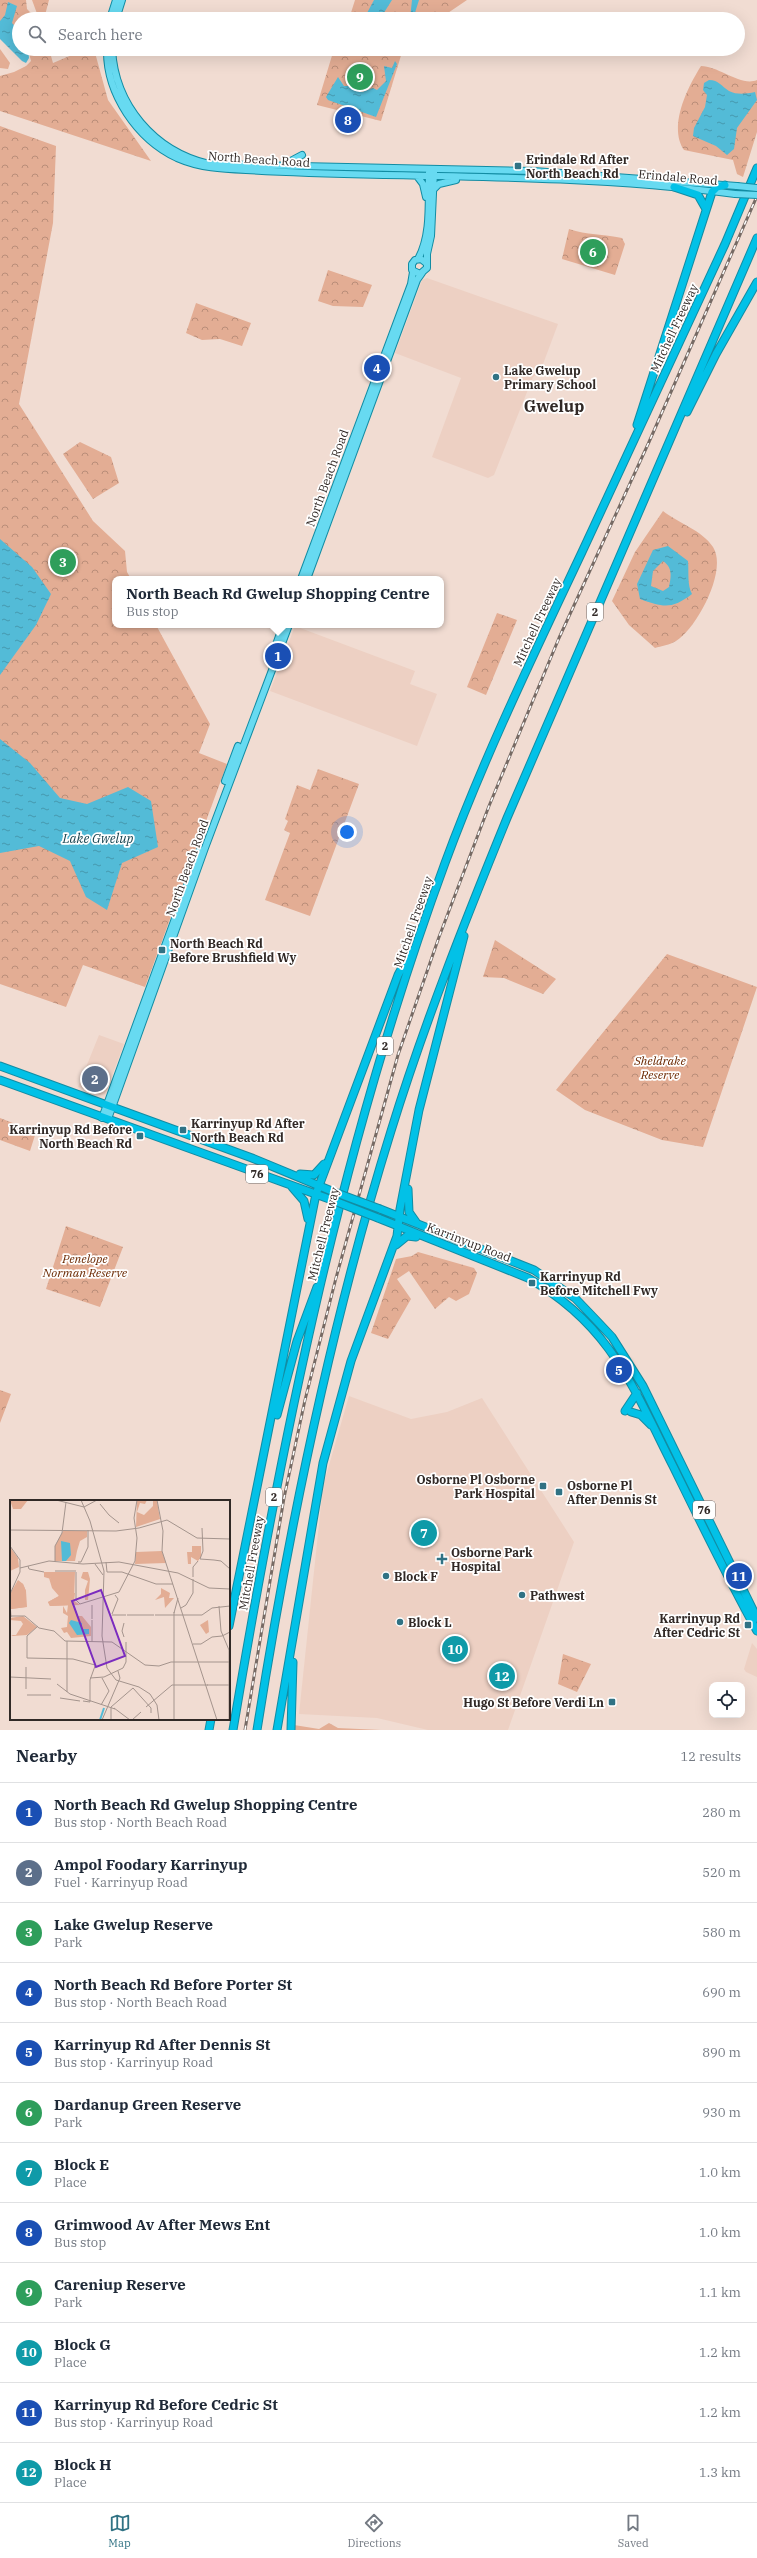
<!DOCTYPE html>
<meta charset="utf-8">
<style>
body{margin:0;font-family:"IBM Plex Serif",serif;background:#f2f2f3;color:#1f2937}
.controls{position:absolute;right:12px;bottom:12px;display:grid;overflow:hidden;border-radius:8px;box-shadow:0 4px 16px #0002}
.controls button{width:36px;height:36px;display:grid;place-items:center;padding:0;border:0;border-bottom:1px solid #e0e1e3;background:#fff;color:#1f2937;font:20px sans-serif}
.you{position:absolute;left:347px;top:832px;width:14px;height:14px;margin:-10px;border:3px solid #fff;border-radius:50%;background:#1a73e8;box-shadow:0 0 0 6px #1a73e833}
.badge{display:grid;place-items:center;width:26px;height:26px;border-radius:50%;background:#307284;color:#fff;font-size:13px;font-weight:700}
.pin{position:absolute;translate:-50% -50%;border:2px solid #fff;box-shadow:0 1px 4px #0006}
.popup{position:absolute;left:112px;top:576px;width:332px;height:52px;box-sizing:border-box;display:grid;place-content:center;border-radius:8px;background:#fff;filter:drop-shadow(0 1px 3px #0005);font-size:13px;white-space:nowrap;color:#747a83}
.popup b{font-size:15px;color:#1f2937}
.popup::after{content:'';position:absolute;left:50%;top:100%;margin-left:-8px;border:8px solid transparent;border-top-color:#fff}
.list{margin:0;padding:0;list-style:none}
h2{display:flex;justify-content:space-between;align-items:center;height:52px;margin:0;padding:0 16px;font-size:17px}
h2 small{font-size:13px;font-weight:400;color:#747a83}
.list li{display:grid;grid-template-columns:26px 1fr auto;gap:12px;align-items:center;box-sizing:border-box;height:60px;padding:0 16px;border-top:1px solid #e0e1e3}
.list b{display:block;font-size:15px;white-space:nowrap}
.list p{margin:0;font-size:13px;white-space:nowrap;color:#747a83}
.list em{font-size:13px;font-style:normal;color:#747a83}
.icon{flex:none;width:22px;height:22px;fill:none;stroke:currentColor;stroke-width:2;stroke-linecap:round;stroke-linejoin:round}
.map{position:relative;flex:none;width:757px;height:1730px;overflow:hidden}
.search{position:absolute;background:#fff;box-shadow:0 4px 16px #0002;left:12px;right:12px;top:12px;height:44px;display:flex;align-items:center;gap:10px;box-sizing:border-box;padding:0 14px;border-radius:22px;color:#747a83;font-size:15px}
.sheet{height:772px;background:#fff}
nav{display:flex;justify-content:space-around;align-items:center;box-sizing:border-box;height:56px;border-top:1px solid #e0e1e3;background:#fff;font-size:11px;color:#747a83}
nav a{display:grid;justify-items:center;gap:2px}
nav .on{color:#307284}
.map>svg:first-child{display:block}
</style>
<div class="map">
<svg width="757" height="1730" viewBox="0 0 757 1730">
<defs>
<pattern id="forest-crowns" width="20" height="18" patternUnits="userSpaceOnUse"><rect width="20" height="18" fill="#e3ad94"/><path d="M2 6a3 3 0 1 1 6 0M12 15a3 3 0 1 1 6 0" fill="none" stroke="#b98d79"/></pattern>
<pattern id="water-ripples" width="26" height="14" patternUnits="userSpaceOnUse"><rect width="26" height="14" fill="#53bbd7"/><path d="M2 4q2-2 4 0t4 0M15 11q2-2 4 0t4 0" fill="none" stroke="#4598ae"/></pattern>
</defs>
<rect width="100%" height="100%" fill="#f1dcd2"/>
<path fill="#edd0c3" d="M427,278L558,324L540,372L533,377L494,475L488,478L432,457L461,378L395,353L422,280Z
M295,626L415,671L410,684L437,694L417,746L270,691Z
M99,1035L124,1044L107,1089L105,1094L100,1095L78,1087Z
M349,1396L411,1419L447,1412L482,1398L574,1542L508,1730H428L377,1718L299,1714L323,1486Z
M752,1643L757,1649V1677L746,1672L744,1669Z"/>
<path fill="url(#forest-crowns)" d="M0,0H26L27,9L37,19H19V39L0,36Z
M32,0H49L44,19H39Z
M355,0H467L439,19H349Z
M28,49H49L53,63L86,49H94L108,100L151,161L0,111V76L14,72L26,66L31,61Z
M334,49H403L381,121L317,105Z
M701,66C719,66 741,87 757,80V132L743,177L737,174L733,160L684,150C668,127 687,88 701,66Z
M0,126L56,146L53,223L19,404L93,521L125,551L127,572L131,579H115V625H156L210,724L199,753L227,764L145,987L83,965L66,1007L0,984Z
M569,229C587,235 603,234 622,238L625,244L615,275L562,259Z
M328,270L372,285L363,307L333,306L318,301Z
M196,303L251,323L242,346L220,339L202,340L186,333Z
M80,442L111,457L119,483L93,499L63,454Z
M663,511C678,523 702,530 713,547C728,570 697,628 676,641C670,645 661,646 655,648L629,625L612,601L635,552Z
M497,613L517,620L486,695L467,687Z
M318,769L359,784L310,916L265,900L290,833L284,830L288,821L285,819L297,785L310,790Z
M495,940L556,979L543,994L504,978L483,977Z
M667,954L757,987L703,1147L662,1140L585,1110L556,1090Z
M0,1118L36,1132L30,1151L0,1140Z
M66,1226L123,1247L100,1307L46,1289Z
M418,1252L474,1268L477,1273L469,1294L456,1301L449,1297L435,1309L409,1271L397,1279L411,1299L388,1339L371,1333L396,1259L412,1256Z
M0,1390L11,1394L0,1423Z
M563,1654L591,1664L577,1692L558,1684Z
M329,1723L338,1728L381,1730H294V1725L319,1729Z"/>
<path fill="#e3ad94" d="M0,49L10,63L8,69L0,68Z"/>
<path fill="url(#water-ripples)" fill-rule="evenodd" d="M374,0H392L380,19H372L367,13Z
M412,0H419L413,19H410Z
M8,2L17,6L12,23L19,31V49H28L29,58L26,63L22,61L0,39V21L5,15Z
M395,61L397,64L376,117L328,100L326,97L338,77L344,86H351L362,92L373,88L377,90L386,81L384,66L392,68Z
M709,80C719,80 721,86 729,91C737,95 746,94 755,92L757,100L737,128L734,149L727,155L716,146L693,136L694,128L705,107L707,95L703,90L704,83Z
M0,539L32,567L51,594L36,625L0,675Z
M668,546L688,561C689,572 687,585 692,594C671,610 663,607 640,599L637,584L653,550ZM663,561C673,568 671,576 669,587L663,591L651,586L653,571Z
M0,739L30,763L60,798L87,804L128,787L151,801L158,847L122,863L107,910L86,897L70,861L39,846L0,853Z"/>
<g fill="none" stroke-linecap="round" stroke-linejoin="round">
<g stroke="#128ca3" stroke-width="8">
<path id="major" d="M110,19L116,0
M116,19L122,0
M107,49C106,94 137,139 177,158C200,168 222,169 246,170C292,173 339,174 385,175C502,177 619,179 735,194
M112,49C115,105 154,151 209,164L534,171L737,186
M285,164L302,155
M417,176L423,184L426,197
M433,190L439,184L456,180
M418,259C432,234 428,200 429,172
M426,263L421,259L415,260L412,264V270L420,274L427,268V254L431,236L434,172
M301,579L411,284L413,272
M307,579L400,326L417,280L422,273
M274,650L283,625
M225,781L238,746
M102,1118L200,850
M108,1119L205,848L289,625"/>
</g>
<g stroke="#128ca3" stroke-width="9">
<path id="highway" d="M674,187L698,195L706,209
M687,412L716,354L757,282
M637,425L712,192L717,187L725,185
M0,1066L252,1158L334,1192
M0,1080L332,1200
M300,1174L314,1175L324,1164
M292,1187L304,1201L308,1219
M408,1189L409,1212L416,1222
M380,1209L534,1270L575,1298L597,1321L612,1337L643,1386L757,1618
M378,1218L528,1278C610,1324 633,1387 673,1466C700,1521 727,1577 757,1631
M396,1245L407,1236L416,1237
M625,1411L637,1393
M631,1412L641,1415L651,1425
M277,1415L297,1341L317,1287
M229,1626L316,1194L398,975L411,951
M209,1730L211,1719
M233,1730C282,1437 342,1143 445,863C484,757 534,654 582,552C630,450 677,347 725,244L757,168
M257,1730C289,1527 330,1327 391,1131C424,1024 465,921 507,818L757,238
M277,1730L323,1463L351,1361L397,1236L400,1209L419,1110L464,936
M291,1730L293,1662"/>
</g>
<use href="#major" stroke="#67daf1" stroke-width="6"/>
<use href="#highway" stroke="#02c1e7" stroke-width="7"/>
<g stroke="#766a64" stroke-width="3">
<path id="rail" d="M245,1730L284,1498L305,1400L336,1278L398,1055L439,937L489,806L559,638L649,442L757,196"/>
</g>
<use href="#rail" stroke="#fff" stroke-width="1.5" stroke-dasharray="4.5" stroke-linecap="butt"/>
<g stroke="#128ca3" stroke-width="8" stroke-linecap="butt">
<path id="major-bridge" d="M737,186L757,188
M735,194L757,195"/>
</g>
<g stroke="#128ca3" stroke-width="9" stroke-linecap="butt">
<path id="highway-bridge" d="M334,1192L380,1209
M332,1200L378,1218"/>
</g>
<use href="#major-bridge" stroke="#67daf1" stroke-width="6"/>
<use href="#highway-bridge" stroke="#02c1e7" stroke-width="7"/>
</g>
<g fill="#307284" stroke="#fff" stroke-width="1.5">
<rect x="514" y="162" width="8" height="8" rx="2"/>
<circle cx="496" cy="377" r="4"/>
<rect x="158" y="946" width="8" height="8" rx="2"/>
<rect x="179" y="1126" width="8" height="8" rx="2"/>
<rect x="136" y="1132" width="8" height="8" rx="2"/>
<rect x="528" y="1279" width="8" height="8" rx="2"/>
<rect x="539" y="1482" width="8" height="8" rx="2"/>
<rect x="555" y="1488" width="8" height="8" rx="2"/>
<path d="M440 1553h4v4h4v4h-4v4h-4v-4h-4v-4h4z"/>
<circle cx="386" cy="1576" r="4"/>
<circle cx="522" cy="1595" r="4"/>
<circle cx="400" cy="1622" r="4"/>
<rect x="744" y="1621" width="8" height="8" rx="2"/>
<rect x="608" y="1698" width="8" height="8" rx="2"/>
</g>
<g text-anchor="middle" dominant-baseline="central" stroke-width="3.5" stroke-linejoin="round" paint-order="stroke">
<g fill="#fff" stroke="#6f6967" stroke-width="1">
<rect x="587" y="603" width="16" height="18" rx="3"/>
<rect x="377" y="1037" width="16" height="18" rx="3"/>
<rect x="246" y="1165" width="22" height="18" rx="3"/>
<rect x="266" y="1488" width="16" height="18" rx="3"/>
<rect x="693" y="1501" width="22" height="18" rx="3"/>
</g>
<g font-size="11" font-weight="bold" fill="#312926">
<text x="595" y="612">2</text>
<text x="385" y="1046">2</text>
<text x="257" y="1174">76</text>
<text x="274" y="1497">2</text>
<text x="704" y="1510">76</text>
</g>
<g font-size="12" fill="#312926" stroke="#fff">
<text transform="translate(259 159) rotate(4)">North Beach Road</text>
<text transform="translate(678 177) rotate(5)">Erindale Road</text>
<text transform="translate(674 328) rotate(-65)">Mitchell Freeway</text>
<text transform="translate(327 478) rotate(-70)">North Beach Road</text>
<text transform="translate(537 622) rotate(-65)">Mitchell Freeway</text>
<text transform="translate(187 868) rotate(-70)">North Beach Road</text>
<text transform="translate(413 922) rotate(-71)">Mitchell Freeway</text>
<text transform="translate(323 1234) rotate(-76)">Mitchell Freeway</text>
<text transform="translate(469 1242) rotate(21)">Karrinyup Road</text>
<text transform="translate(251 1563) rotate(-80)">Mitchell Freeway</text>
</g>
<g font-size="12" font-weight="bold" fill="#312926" stroke="#fff" text-anchor="start">
<text x="526" y="159">Erindale Rd After<tspan x="526" dy="14">North Beach Rd</tspan></text>
<text x="504" y="370">Lake Gwelup<tspan x="504" dy="14">Primary School</tspan></text>
<text x="170" y="943">North Beach Rd<tspan x="170" dy="14">Before Brushfield Wy</tspan></text>
<text x="191" y="1123">Karrinyup Rd After<tspan x="191" dy="14">North Beach Rd</tspan></text>
<text x="132" y="1129" text-anchor="end">Karrinyup Rd Before<tspan x="132" dy="14">North Beach Rd</tspan></text>
<text x="540" y="1276">Karrinyup Rd<tspan x="540" dy="14">Before Mitchell Fwy</tspan></text>
<text x="535" y="1479" text-anchor="end">Osborne Pl Osborne<tspan x="535" dy="14">Park Hospital</tspan></text>
<text x="567" y="1485">Osborne Pl<tspan x="567" dy="14">After Dennis St</tspan></text>
<text x="451" y="1552">Osborne Park<tspan x="451" dy="14">Hospital</tspan></text>
<text x="394" y="1576">Block F</text>
<text x="530" y="1595">Pathwest</text>
<text x="740" y="1618" text-anchor="end">Karrinyup Rd<tspan x="740" dy="14">After Cedric St</tspan></text>
<text x="408" y="1622">Block L</text>
<text x="604" y="1702" text-anchor="end">Hugo St Before Verdi Ln</text>
</g>
<g font-size="12" font-style="italic" fill="#6b2800" stroke="#fff">
<text x="660" y="1060">Sheldrake<tspan x="660" dy="14">Reserve</tspan></text>
<text x="85" y="1258">Penelope<tspan x="85" dy="14">Norman Reserve</tspan></text>
</g>
<g font-size="13" font-style="italic" fill="#103f4b" stroke="#fff">
<text x="98" y="838">Lake Gwelup</text>
</g>
<g font-size="16" font-weight="bold" fill="#312926" stroke="#fff">
<text x="554" y="406">Gwelup</text>
</g>
</g>
<g transform="translate(10 1500)">
<rect width="220" height="220" fill="#f1dcd2"/>
<path d="M34,72H65L64,101L70,105L40,106L38,102L49,96L41,79L34,77ZM8,81L13,84L16,91V107L1,109L0,95ZM13,116L27,127L17,135L3,136L1,135H6L13,124L11,121L0,120V118Z" fill="#e3ad94"/>
<path d="M0,0H18L11,9H3ZM127,0H137L135,4L130,3L127,12L134,15L143,6V1H147L150,19L126,27ZM53,31H77V37L70,41L67,51L65,61H45V46ZM182,46H191V57L188,61L181,57V64H178L177,52H182ZM0,47L8,58L9,67L0,71ZM152,51L156,63L125,64L126,52ZM73,72H78L80,79L78,100H75V90L78,81L71,78ZM39,78L42,79L50,97L39,102L40,104L64,103L59,86L61,82L62,93H65L64,101L70,105H64L68,116H72L81,127V136L61,138L57,132L54,133L51,128L57,127L58,116L53,113V106L57,113L58,105L40,106L38,102L49,96L42,88ZM8,80L13,84L16,91L17,107L1,109L0,99L3,98L2,95L0,99V94ZM151,88L160,93L159,98H164L155,108L154,97L145,100L151,94ZM198,120L199,132L196,134L190,125Z" fill="#e3ad94"/>
<path d="M51,41L60,43L61,55L56,61H52ZM61,120L72,123V129H79V134L67,135L59,123Z" fill="#53bbd7"/>
<path fill="none" stroke="#53bbd7" stroke-width="2" d="M90,220L94,208"/>
<path fill="none" stroke="#a4948d" stroke-width="1" d="M46,0L74,7L87,0M71,0L80,21L94,71L92,136L97,168L106,180L129,187L140,194L147,205L149,220M147,0L153,31L152,51L207,220M90,4L99,15M99,15L109,23M0,30L106,31L129,28L157,20L187,38L220,39M0,46L10,60V72L0,94M190,59L193,51L192,28M190,59L204,60M204,60L211,61L220,69M45,62V46L52,33L56,2M68,62H71L78,47V30M96,62L97,72H112L146,84H163M85,64L93,75M18,66L19,69L34,72M10,68L39,61L73,64L109,62L168,73L199,88L220,89M45,71H66M66,72V100L70,104L109,92L125,61L127,38L124,18L127,0M183,77V67L188,61M183,93V79M0,103L1,117M209,106L211,131L219,150V220M171,108L176,105L183,93M164,113L168,98M102,114L108,99L105,95M102,115H116M117,115H144M145,115H192L202,108L220,106M0,116H15L29,128L44,131L55,141L102,142L135,165L149,166L161,162H220M82,119V105M114,123L112,131L114,137M17,136L28,126M202,137L212,136L220,132M82,142V120M183,144H191L202,137M17,150V158L63,159L85,165M17,150V136M0,177L41,179M80,178L94,177L113,168L116,162V142M47,184L60,194L105,209M197,185H219M16,189V167M57,192V141M17,195H41M50,198L70,201M73,201L80,202V180L85,166M91,205L99,191L92,178M136,207L162,185H198M104,208L120,220M92,220L110,178L108,171M101,220V207L123,188L141,208V213M122,220L131,212M164,220V112"/>
<path fill="#7b2cbf" fill-opacity="0.15" stroke="#7b2cbf" stroke-width="2" d="M91,90L115,156L86,167L62,101Z"/>
<rect width="220" height="220" fill="none" stroke="#312926" stroke-width="2"/>
</g>
</svg>
<div class="controls">
<button><svg class="icon" aria-label="locate" viewBox="0 0 24 24"><circle cx="12" cy="12" r="6"/><path d="M12 2v4M12 18v4M2 12h4M18 12h4"/></svg></button>
</div>
<div class="you"></div>
<div class="pin badge" style="left:278px;top:656px;background:#1a4fb4">1</div>
<div class="popup"><b>North Beach Rd Gwelup Shopping Centre</b>Bus stop</div>
<div class="pin badge" style="left:95px;top:1079px;background:#5c6f8a">2</div>
<div class="pin badge" style="left:63px;top:562px;background:#2e9e5b">3</div>
<div class="pin badge" style="left:377px;top:368px;background:#1a4fb4">4</div>
<div class="pin badge" style="left:619px;top:1370px;background:#1a4fb4">5</div>
<div class="pin badge" style="left:593px;top:252px;background:#2e9e5b">6</div>
<div class="pin badge" style="left:424px;top:1533px;background:#0f9aa8">7</div>
<div class="pin badge" style="left:348px;top:120px;background:#1a4fb4">8</div>
<div class="pin badge" style="left:360px;top:77px;background:#2e9e5b">9</div>
<div class="pin badge" style="left:455px;top:1649px;background:#0f9aa8">10</div>
<div class="pin badge" style="left:739px;top:1576px;background:#1a4fb4">11</div>
<div class="pin badge" style="left:502px;top:1676px;background:#0f9aa8">12</div>
<div class="search"><svg class="icon" aria-label="search" viewBox="0 0 24 24"><circle cx="10" cy="10" r="6"/><path d="M15 15l6 6"/></svg>Search here</div>
</div>
<section class="sheet">
<h2>Nearby<small>12 results</small></h2>
<ul class="list">
<li><span class="badge" style="background:#1a4fb4">1</span><div><b>North Beach Rd Gwelup Shopping Centre</b><p>Bus stop · North Beach Road</p></div><em>280 m</em></li>
<li><span class="badge" style="background:#5c6f8a">2</span><div><b>Ampol Foodary Karrinyup</b><p>Fuel · Karrinyup Road</p></div><em>520 m</em></li>
<li><span class="badge" style="background:#2e9e5b">3</span><div><b>Lake Gwelup Reserve</b><p>Park</p></div><em>580 m</em></li>
<li><span class="badge" style="background:#1a4fb4">4</span><div><b>North Beach Rd Before Porter St</b><p>Bus stop · North Beach Road</p></div><em>690 m</em></li>
<li><span class="badge" style="background:#1a4fb4">5</span><div><b>Karrinyup Rd After Dennis St</b><p>Bus stop · Karrinyup Road</p></div><em>890 m</em></li>
<li><span class="badge" style="background:#2e9e5b">6</span><div><b>Dardanup Green Reserve</b><p>Park</p></div><em>930 m</em></li>
<li><span class="badge" style="background:#0f9aa8">7</span><div><b>Block E</b><p>Place</p></div><em>1.0 km</em></li>
<li><span class="badge" style="background:#1a4fb4">8</span><div><b>Grimwood Av After Mews Ent</b><p>Bus stop</p></div><em>1.0 km</em></li>
<li><span class="badge" style="background:#2e9e5b">9</span><div><b>Careniup Reserve</b><p>Park</p></div><em>1.1 km</em></li>
<li><span class="badge" style="background:#0f9aa8">10</span><div><b>Block G</b><p>Place</p></div><em>1.2 km</em></li>
<li><span class="badge" style="background:#1a4fb4">11</span><div><b>Karrinyup Rd Before Cedric St</b><p>Bus stop · Karrinyup Road</p></div><em>1.2 km</em></li>
<li><span class="badge" style="background:#0f9aa8">12</span><div><b>Block H</b><p>Place</p></div><em>1.3 km</em></li>
</ul>
</section>
<nav>
<a class="on"><svg class="icon" aria-label="map" viewBox="0 0 24 24"><path d="M3 6l6-2 6 2 6-2v14l-6 2-6-2-6 2zM9 4v14M15 6v14"/></svg>Map</a>
<a><svg class="icon" aria-label="directions" viewBox="0 0 24 24"><path d="M12 3l9 9-9 9-9-9zM9 14v-3h6M13 9l2 2-2 2"/></svg>Directions</a>
<a><svg class="icon" aria-label="saved" viewBox="0 0 24 24"><path d="M7 4h10v16l-5-4-5 4z"/></svg>Saved</a>
</nav>
